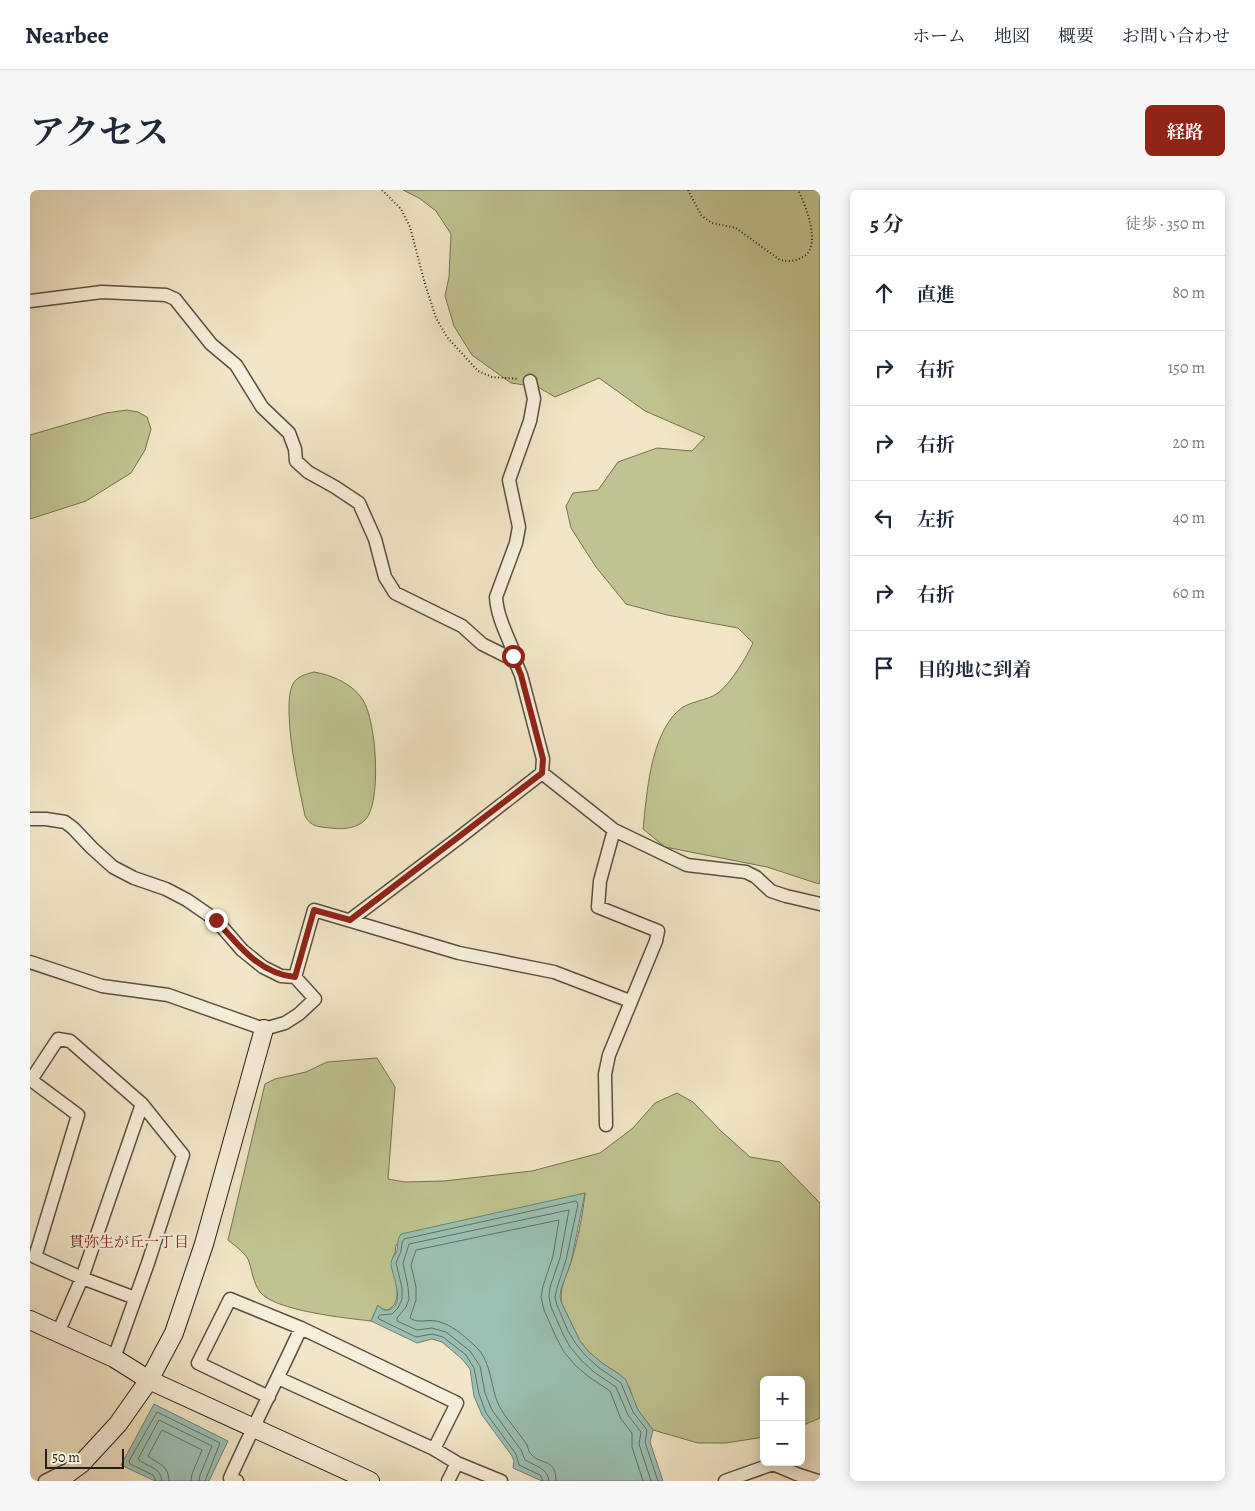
<!DOCTYPE html>
<html lang="ja">
<meta charset="utf-8">
<style>
body{margin:0;font-family:Alegreya,"Noto Serif JP",serif;background:#f6f6f7;color:#1f2937}
.controls{position:absolute;right:15px;bottom:15px;display:grid;overflow:hidden;border-radius:8px;box-shadow:0 2px 12px #0003}
.controls button{width:45px;height:45px;display:grid;place-items:center;padding:0;border:0;border-bottom:1px solid #e0e1e3;background:#fff;color:#1f2937;font:25px sans-serif}
.scale{position:absolute;left:15px;bottom:12px;width:79px;box-sizing:border-box;padding-left:5px;border:2px solid #281d16;border-top:0;font-size:14px;line-height:18px;white-space:nowrap;color:#281d16;-webkit-text-stroke:4px #f7efda;paint-order:stroke}
.stop{position:absolute;width:15px;height:15px;margin:-11px;border:4px solid #8f2418;border-radius:50%;background:#fff}
.stop.end{background:#8f2418;border-color:#fff;box-shadow:0 1px 5px #0008}
.list{margin:0;padding:0;list-style:none}
h2{display:flex;justify-content:space-between;align-items:center;height:65px;margin:0;padding:0 20px;font-size:21px}
h2 small{font-size:16px;font-weight:400;color:#747a83}
.list li{display:grid;grid-template-columns:32px 1fr auto;gap:15px;align-items:center;box-sizing:border-box;height:75px;padding:0 20px;border-top:1px solid #e0e1e3}
.list b{display:block;font-size:19px;white-space:nowrap}
.list em{font-size:16px;font-style:normal;color:#747a83}
.icon{flex:none;width:28px;height:28px;fill:none;stroke:currentColor;stroke-width:2;stroke-linecap:round;stroke-linejoin:round}
.map{position:relative;flex:none;width:790px;height:1291px;overflow:hidden;border-radius:8px}
header{display:flex;align-items:center;gap:30px;box-sizing:border-box;height:70px;padding:0 25px;background:#fff;border-bottom:1px solid #e0e1e3}
header strong{font-size:24px}
nav{display:flex;gap:28px;margin-inline-start:auto;font-size:18px}
.intro{display:flex;align-items:center;justify-content:space-between;box-sizing:border-box;height:120px;padding:0 30px}
h1{margin:0;font-size:35px}
.button{padding:12px 22px;border-radius:8px;background:#8f2418;color:#fff;font-size:18px;font-weight:700}
main{display:flex;gap:30px;padding:0 30px}
aside{flex:1;background:#fff;border-radius:8px;box-shadow:0 2px 12px #0003}
.map>svg:first-child{display:block}
</style>
<header>
<strong>Nearbee</strong>
<nav><a>ホーム</a><a>地図</a><a>概要</a><a>お問い合わせ</a></nav>
</header>
<div class="intro"><h1>アクセス</h1><a class="button">経路</a></div>
<main>
<div class="map">
<svg width="790" height="1291" viewBox="0 0 790 1291">
<rect width="100%" height="100%" fill="#f2e6c6"/>
<filter id="stains"><feTurbulence type="fractalNoise" baseFrequency=".004" numOctaves="4"/><feColorMatrix values="0 0 0 0 .2 0 0 0 0 .09 0 0 0 0 .02 0 0 0 .5 -.17"/></filter>
<radialGradient id="worn" r=".72"><stop offset=".6" stop-color="#630" stop-opacity="0"/><stop offset="1" stop-color="#630" stop-opacity=".3"/></radialGradient>
<path fill="#c0c391" stroke="#747054" d="M373,0H790V692L789,694L737,677L635,657L613,639C617,603 620,546 649,520C659,511 677,511 688,503C701,493 716,468 723,453L708,438L637,425L596,414L566,377L541,338L536,316L543,303L568,300L588,272L627,258L662,261L675,247L615,221L569,188L525,207L508,197L481,193L442,165L424,136L415,106L419,87L421,44L406,21L389,8Z
M97,220L108,222L117,227L121,239L115,260L101,283L56,311L0,329V245L76,223Z
M284,482C302,485 323,494 333,510C346,531 351,604 338,626C331,638 314,640 301,638C289,637 281,637 275,626C268,592 260,558 259,523C259,514 259,503 262,496C265,487 276,484 284,482Z
M347,868L365,897L358,989L375,992L414,991L502,981L570,963L603,938L625,913L647,903L663,912L691,941L720,967L750,972L790,1013V1228L771,1236V1190H734V1247L696,1253H668L623,1240L608,1220L602,1209L600,1198L589,1184L572,1173L559,1162L550,1151L532,1114C528,1099 537,1086 541,1072C547,1053 553,1024 555,1003L366,1055L365,1063L363,1067C364,1080 373,1110 361,1118C356,1122 352,1119 348,1115L341,1131C316,1128 245,1121 230,1102C223,1093 222,1079 218,1069C214,1062 204,1055 198,1050L235,894L245,889L276,882L297,872Z"/>
<path fill="#9bc0b2" stroke="#6d7f74" d="M555,1003L541,1072L531,1099L530,1107L532,1114L550,1151L559,1162L572,1173L589,1184L596,1190L608,1220L623,1240L620,1252L633,1291H512L483,1278L484,1271L482,1266L452,1225L444,1206L440,1179L432,1169L412,1152L402,1149L387,1153L341,1131L348,1115C351,1118 353,1121 358,1120C377,1116 362,1085 361,1074C361,1069 364,1066 366,1063C369,1056 366,1051 371,1044Z
M124,1214L198,1251L179,1291H125L91,1275Z"/>
<g fill="none" stroke-linecap="round" stroke-linejoin="round">
<path stroke="#626e64" stroke-width="1" d="M126,1291L123,1285L100,1274L99,1271L127,1222L190,1253L175,1291
M132,1291C131,1276 116,1277 108,1269L129,1230L182,1256L170,1285L169,1291
M139,1291C139,1275 128,1274 118,1266L132,1240L172,1260L162,1284L161,1291
M513,1291L510,1285L489,1275L486,1264L456,1223L449,1204L444,1178L436,1165L413,1147L402,1144L386,1147L349,1129L348,1127L350,1125L362,1124L368,1118L372,1109V1098L366,1073L371,1061L372,1053L374,1049L546,1011L548,1014L536,1070L527,1098L525,1107L527,1115L538,1141L546,1154L556,1166L568,1177L591,1193L603,1222L617,1240L615,1252L628,1291
M519,1291C518,1278 505,1276 495,1270L491,1260L462,1220L455,1203L450,1176L440,1161L416,1142L402,1138L387,1140L367,1131V1128L376,1117L379,1109L378,1097L373,1073L379,1054L539,1020L530,1068L520,1097L519,1107L521,1117L533,1144L540,1157L552,1171L564,1182L586,1197L598,1225L611,1242L609,1254L621,1291
M526,1291C526,1268 511,1275 502,1265C499,1263 498,1258 497,1255C490,1244 481,1234 474,1224C458,1202 465,1173 444,1155C433,1145 421,1134 406,1131C396,1129 389,1134 380,1128L386,1110V1097L381,1075L386,1060L529,1030L523,1066L513,1096L511,1107L514,1120L526,1147L534,1162L545,1175L559,1187L580,1201L591,1229L602,1243V1257L613,1291"/>
<g stroke="#5a4f42" stroke-width="15">
<path id="street" d="M0,111L72,102L136,105L145,109L181,154L206,175L232,217L259,243L265,259L266,271L278,282L305,297L329,313L345,349L355,387L365,403L432,436L452,454L476,466H483L491,485L513,569L512,583L430,647L320,730
M483,466L485,465C478,447 467,427 466,407L486,353L489,337L479,290L500,231L504,209L500,191
M512,583L584,640L657,675L716,682L726,687L741,701L756,706L790,714
M0,629H16L35,632L43,638L62,658L83,677L104,688L136,699L157,710L186,730L212,760L233,777L251,786L265,787L285,809L269,824L255,833L234,839L138,805L72,796L0,772
M265,787L284,720L429,763L524,782L600,811
M576,935L575,884L579,865L626,751L628,741L568,717L570,691L584,640
M28,1143L52,1088L112,914
M84,1168L118,1073L153,965L112,914L40,851L28,849L1,890L48,925L5,1067L52,1088L105,1108
M248,1188L404,1259L427,1273L471,1291
M239,1207L168,1173L200,1109L271,1138
M15,1291L35,1281
M207,1291L200,1288C223,1237 248,1188 271,1138L427,1213L404,1259
M418,1291L427,1273
M695,1291L743,1274L769,1285L788,1291"/>
</g>
<g stroke="#281d16" stroke-width="20">
<path id="secondary" d="M0,1130L84,1168L119,1190L340,1291
M28,1291L52,1273L88,1234L119,1190L144,1143L174,1054L234,839"/>
</g>
<path stroke="#281d16" stroke-width="2" stroke-dasharray="1 2.5" stroke-linecap="butt" d="M352,0L371,19L380,37L395,94L406,128L417,147L448,181L462,187L489,189
M658,0L671,25L676,29L682,33L706,38L750,70C760,72 767,71 776,65C790,52 776,16 768,0"/>
<use href="#street" stroke="#f7efda" stroke-width="12"/>
<use href="#secondary" stroke="#f7efda" stroke-width="18"/>
</g>
<g fill="none" stroke-linecap="round" stroke-linejoin="round">
<path stroke="#8f2418" stroke-width="6" d="M186,730C208,755 230,784 265,787L284,720L320,730L512,583L513,569L491,485L483,466"/>
</g>
<g text-anchor="middle" dominant-baseline="central" stroke-width="4.5" stroke-linejoin="round" paint-order="stroke">
<g font-size="15" fill="#7a1f14" stroke="#f7efda">
<text x="99" y="1052">貫弥生が丘一丁目</text>
</g>
</g>
<rect width="100%" height="100%" filter="url(#stains)"/>
<rect width="100%" height="100%" fill="url(#worn)"/>
</svg>
<div class="controls">
<button>+</button>
<button>−</button>
</div>
<div class="scale">50 m</div>
<div class="stop" style="left:483px;top:466px"></div>
<div class="stop end" style="left:186px;top:730px"></div>
</div>
<aside>
<h2>5 分<small>徒歩 · 350 m</small></h2>
<ul class="list">
<li><svg class="icon" aria-label="ahead" viewBox="0 0 24 24"><path d="M12 20V5M6 11l6-6 6 6"/></svg><div><b>直進</b></div><em>80 m</em></li>
<li><svg class="icon" aria-label="right" viewBox="0 0 24 24"><path d="M7 20v-9h11M14 6l5 5-5 5"/></svg><div><b>右折</b></div><em>150 m</em></li>
<li><svg class="icon" aria-label="right" viewBox="0 0 24 24"><path d="M7 20v-9h11M14 6l5 5-5 5"/></svg><div><b>右折</b></div><em>20 m</em></li>
<li><svg class="icon" aria-label="left" viewBox="0 0 24 24"><path d="M17 20v-9H6M10 6l-5 5 5 5"/></svg><div><b>左折</b></div><em>40 m</em></li>
<li><svg class="icon" aria-label="right" viewBox="0 0 24 24"><path d="M7 20v-9h11M14 6l5 5-5 5"/></svg><div><b>右折</b></div><em>60 m</em></li>
<li><svg class="icon" aria-label="arrive" viewBox="0 0 24 24"><path d="M6 21V4h12l-3 4 3 4H6"/></svg><div><b>目的地に到着</b></div></li>
</ul>
</aside>
</main>
